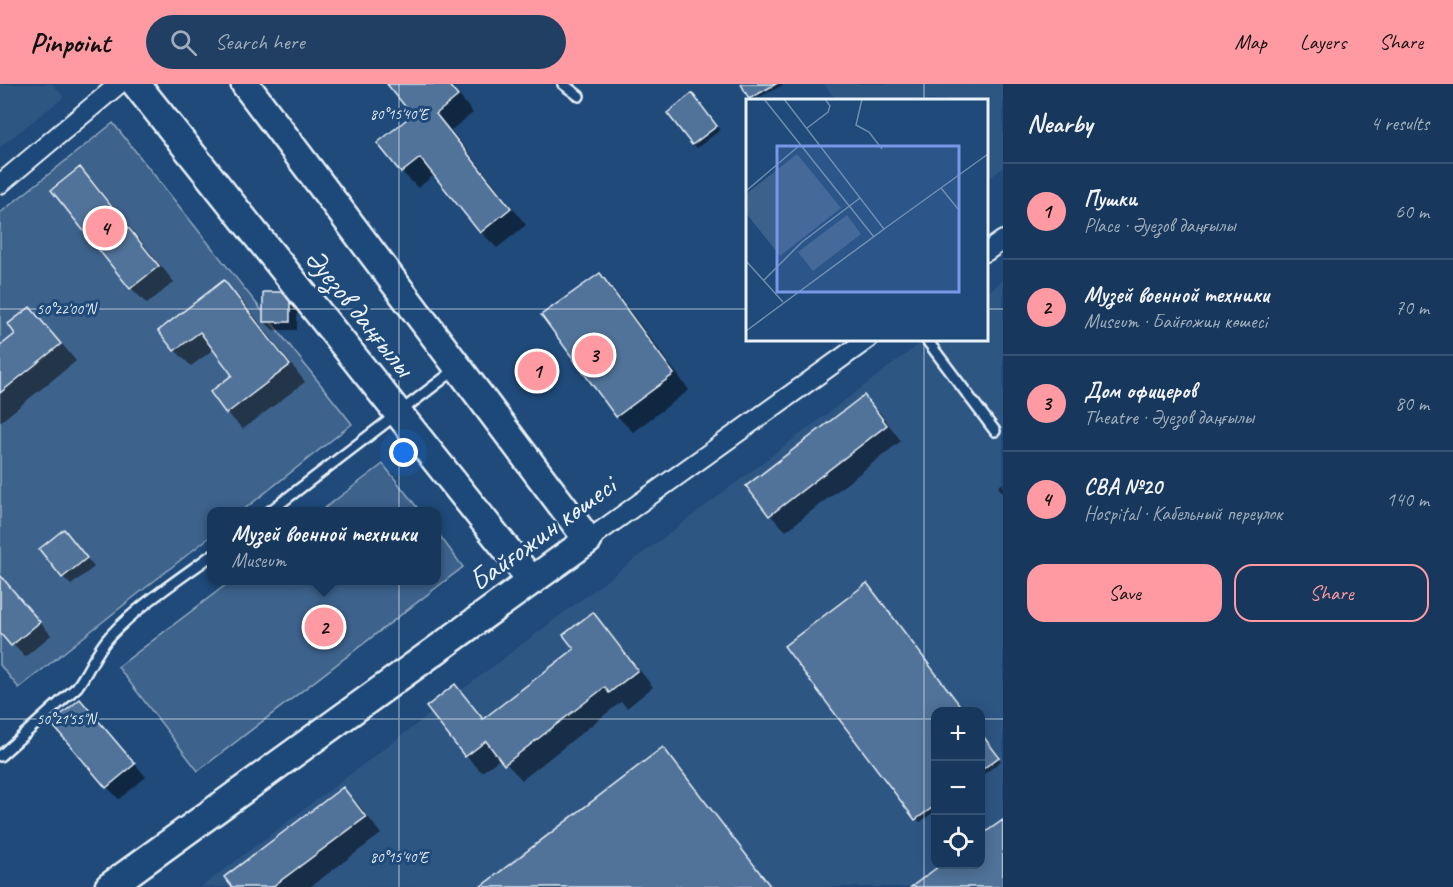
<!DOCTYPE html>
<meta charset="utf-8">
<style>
body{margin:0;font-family:Caveat,sans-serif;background:#203f62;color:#f1f3f6}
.controls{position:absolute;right:18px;bottom:18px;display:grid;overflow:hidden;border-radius:12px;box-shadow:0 3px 15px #0003}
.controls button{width:54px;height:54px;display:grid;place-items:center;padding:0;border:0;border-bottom:2px solid #365272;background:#17385c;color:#f1f3f6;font:30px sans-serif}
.you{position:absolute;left:404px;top:369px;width:21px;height:21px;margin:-15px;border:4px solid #fff;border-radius:50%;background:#1a73e8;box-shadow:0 0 0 9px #1a73e833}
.badge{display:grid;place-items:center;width:39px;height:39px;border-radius:50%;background:#ff9aa2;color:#111;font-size:20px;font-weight:700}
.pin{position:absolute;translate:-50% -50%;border:3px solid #fff;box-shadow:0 2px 6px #0006}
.popup{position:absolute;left:207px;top:423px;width:234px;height:78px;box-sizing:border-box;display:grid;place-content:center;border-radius:12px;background:#17385c;filter:drop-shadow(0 2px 4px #0005);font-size:20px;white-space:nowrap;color:#9eacbb}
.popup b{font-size:22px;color:#f1f3f6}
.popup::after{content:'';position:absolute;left:50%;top:100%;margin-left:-12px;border:12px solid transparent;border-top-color:#17385c}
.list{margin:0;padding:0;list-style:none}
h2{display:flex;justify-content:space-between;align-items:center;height:78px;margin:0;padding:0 24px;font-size:26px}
h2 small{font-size:20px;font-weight:400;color:#9eacbb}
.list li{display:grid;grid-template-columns:39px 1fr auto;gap:18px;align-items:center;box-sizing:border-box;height:96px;padding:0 24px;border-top:2px solid #365272}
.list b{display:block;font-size:22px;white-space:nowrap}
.list p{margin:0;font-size:20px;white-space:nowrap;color:#9eacbb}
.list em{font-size:20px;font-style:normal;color:#9eacbb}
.actions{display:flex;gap:12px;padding:18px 24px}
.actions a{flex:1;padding:14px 0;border:2px solid #ff9aa2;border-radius:18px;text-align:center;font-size:21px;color:#ff9aa2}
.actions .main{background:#ff9aa2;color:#111}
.icon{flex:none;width:33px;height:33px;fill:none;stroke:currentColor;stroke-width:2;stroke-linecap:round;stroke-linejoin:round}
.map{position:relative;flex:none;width:1003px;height:803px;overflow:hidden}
header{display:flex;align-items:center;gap:36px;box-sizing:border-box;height:84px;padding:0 30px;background:#ff9aa2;color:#111}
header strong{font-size:28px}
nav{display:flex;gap:33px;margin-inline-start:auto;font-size:21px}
.search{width:420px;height:54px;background:#203f62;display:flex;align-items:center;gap:15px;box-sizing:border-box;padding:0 21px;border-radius:33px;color:#9eacbb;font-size:22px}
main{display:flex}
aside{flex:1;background:#17385c}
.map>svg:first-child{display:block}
</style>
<header>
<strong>Pinpoint</strong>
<div class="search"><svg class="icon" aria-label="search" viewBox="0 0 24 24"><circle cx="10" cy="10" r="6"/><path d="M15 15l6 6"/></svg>Search here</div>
<nav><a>Map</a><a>Layers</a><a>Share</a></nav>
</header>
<main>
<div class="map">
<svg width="1003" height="803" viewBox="0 0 1003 803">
<rect width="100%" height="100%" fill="#1f4a7a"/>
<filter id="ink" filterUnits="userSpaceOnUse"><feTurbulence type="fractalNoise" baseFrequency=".0167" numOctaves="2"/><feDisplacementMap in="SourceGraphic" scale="12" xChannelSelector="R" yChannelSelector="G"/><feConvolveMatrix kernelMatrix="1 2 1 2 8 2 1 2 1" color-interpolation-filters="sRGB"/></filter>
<g filter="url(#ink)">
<path fill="#2e5683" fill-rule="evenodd" d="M0,0H53L64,13L0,63Z
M824,0H1003V84L987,96L986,16H836Z
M1003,196V803H201L926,255H986L987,209ZM936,628H980V780H936Z"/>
<path fill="#3c628c" stroke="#92aac2" stroke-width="1.5" d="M113,39L352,340L242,427L212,428L211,452L19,604L0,581V129Z
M383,380L420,427H321Z
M437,448L463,483L198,687L118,583L231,497L436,496Z"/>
<path fill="#0007" d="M389,0H450L473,29L451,46L526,141L497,164L481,148L435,90L418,104L402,88L414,31Z
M742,0H782L783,1L753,16Z
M696,15L720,46L697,64L693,60Z
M80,85L96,101L174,198L147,220L131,204Z
M599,191L615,207L689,306L633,348L617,332Z
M224,198L240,214L305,298L243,345L227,329L234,291L214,265L191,282L175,266L160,247Z
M289,210L297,218V246H273L265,238Z
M30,225L46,241L76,277L0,338V264L17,250Z
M864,313L880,329L901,357L786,447L770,431Z
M1003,399V409L998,403Z
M71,455L94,483L71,501L63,493Z
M0,492L51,551L25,573L0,547Z
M592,530L608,546L653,603L627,624L621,618L522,696L501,674L482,688L466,672L428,624L455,602L485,636L576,565Z
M936,628V727L920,738L917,735Z
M92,629L146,693L119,715L107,703Z
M980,650L1001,677L980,693Z
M343,705L359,721L381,750L310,803H234Z"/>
<path fill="#517399" stroke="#e8f1f8" stroke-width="1.5" d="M387,0H448L458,12L436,30L511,124L480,149L420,74L401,89L377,59L412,31Z
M741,0H776L749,15Z
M692,9L717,42L692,61L667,29Z
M80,83L159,182L130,205L51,106Z
M600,189L674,290L616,333L541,231Z
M224,196L290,281L226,330L210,308L232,291L200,248L174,267L158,247Z
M263,208H290V238H263Z
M30,223L61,260L0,309V262L15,250L8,240Z
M864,311L887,341L769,432L746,402Z
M64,445L87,474L62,494L39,465Z
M0,491L40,538L11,562L0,549Z
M867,499L965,628H936V721L915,736L784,562Z
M593,528L638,586L609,609L605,603L504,681L486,657L465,673L426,623L455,600L483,635L574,565L563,551Z
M80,615L135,680L106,704L51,639Z
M980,648L999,673L980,687Z
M663,663L771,803H480Z
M343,703L366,733L272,803H232L224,793Z
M1003,736V803H911L942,780H980V752Z"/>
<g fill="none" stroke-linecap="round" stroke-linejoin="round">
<g stroke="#e8f1f8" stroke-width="14">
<path id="service" d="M563,0L579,12
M926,255L995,347
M269,428L456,285
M0,672L77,603C89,587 96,567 110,552C139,521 178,496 212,471"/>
</g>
<g stroke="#e8f1f8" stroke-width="22">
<path id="minor" d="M0,100L119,0
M986,168L1003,156
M588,456L868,255"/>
</g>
<g stroke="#e8f1f8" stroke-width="32">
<path id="secondary" d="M136,0L532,497
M109,803L588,456L245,0"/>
</g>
<use href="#service" stroke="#1f4a7a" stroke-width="9"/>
<use href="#minor" stroke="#1f4a7a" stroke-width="18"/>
<use href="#secondary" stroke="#1f4a7a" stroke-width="27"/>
</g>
</g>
<path fill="none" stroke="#e8f1f8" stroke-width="1.5" stroke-opacity="0.45" d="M399,0V803M924,0V16M0,225H748M986,225H1003M924,255V803M0,635H936M980,635H1003"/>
<g text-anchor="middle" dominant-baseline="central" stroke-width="6" stroke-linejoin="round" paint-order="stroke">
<g font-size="30" fill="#e8f1f8" stroke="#1f4a7a">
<text transform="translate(360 228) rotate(51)">Әуезов даңғылы</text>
<text transform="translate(542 449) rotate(-36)">Байғожин көшесі</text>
</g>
</g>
<g transform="translate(746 15)">
<rect width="242" height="242" fill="#1f4a7a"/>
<path d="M51,55L95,109L34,157L0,114V95ZM101,116L115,135L67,172L52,153Z" fill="#3c628c"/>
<path fill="none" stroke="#6f8dac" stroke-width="1.5" d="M18,0L128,138M116,0L110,26L123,33L136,50M61,29L82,13L84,7L79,0M195,89L212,110M0,92L54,46M138,130L242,55M0,162L37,203M18,181L56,143L114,99M0,232L138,130L38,0"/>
<path fill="#7897e6" fill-opacity="0.15" stroke="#7897e6" stroke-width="3" d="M31,47H213V193H31Z"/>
<rect width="242" height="242" fill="none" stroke="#e8f1f8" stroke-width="3"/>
</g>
<g font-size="15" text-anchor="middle" fill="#e8f1f8" stroke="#1f4a7a" stroke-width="6" stroke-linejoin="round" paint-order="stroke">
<text x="399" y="35">80°15'40"E</text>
<text x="66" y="230">50°22'00"N</text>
<text x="66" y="640">50°21'55"N</text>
<text x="399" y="778">80°15'40"E</text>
</g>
</svg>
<div class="controls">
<button>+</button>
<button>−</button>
<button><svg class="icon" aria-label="locate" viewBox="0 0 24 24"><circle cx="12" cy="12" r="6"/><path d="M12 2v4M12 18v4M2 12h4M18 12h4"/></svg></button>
</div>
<div class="you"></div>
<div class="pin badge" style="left:537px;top:287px">1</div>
<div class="pin badge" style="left:324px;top:543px">2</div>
<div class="popup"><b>Музей военной техники</b>Museum</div>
<div class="pin badge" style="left:594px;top:271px">3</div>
<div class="pin badge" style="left:105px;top:144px">4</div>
</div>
<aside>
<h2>Nearby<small>4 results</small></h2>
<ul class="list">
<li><span class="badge">1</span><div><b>Пушки</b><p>Place · Әуезов даңғылы</p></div><em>60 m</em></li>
<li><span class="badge">2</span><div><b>Музей военной техники</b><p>Museum · Байғожин көшесі</p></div><em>70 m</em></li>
<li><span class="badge">3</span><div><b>Дом офицеров</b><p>Theatre · Әуезов даңғылы</p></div><em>80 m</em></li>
<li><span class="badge">4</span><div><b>СВА №20</b><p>Hospital · Кабельный переулок</p></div><em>140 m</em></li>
</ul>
<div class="actions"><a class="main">Save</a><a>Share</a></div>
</aside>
</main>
